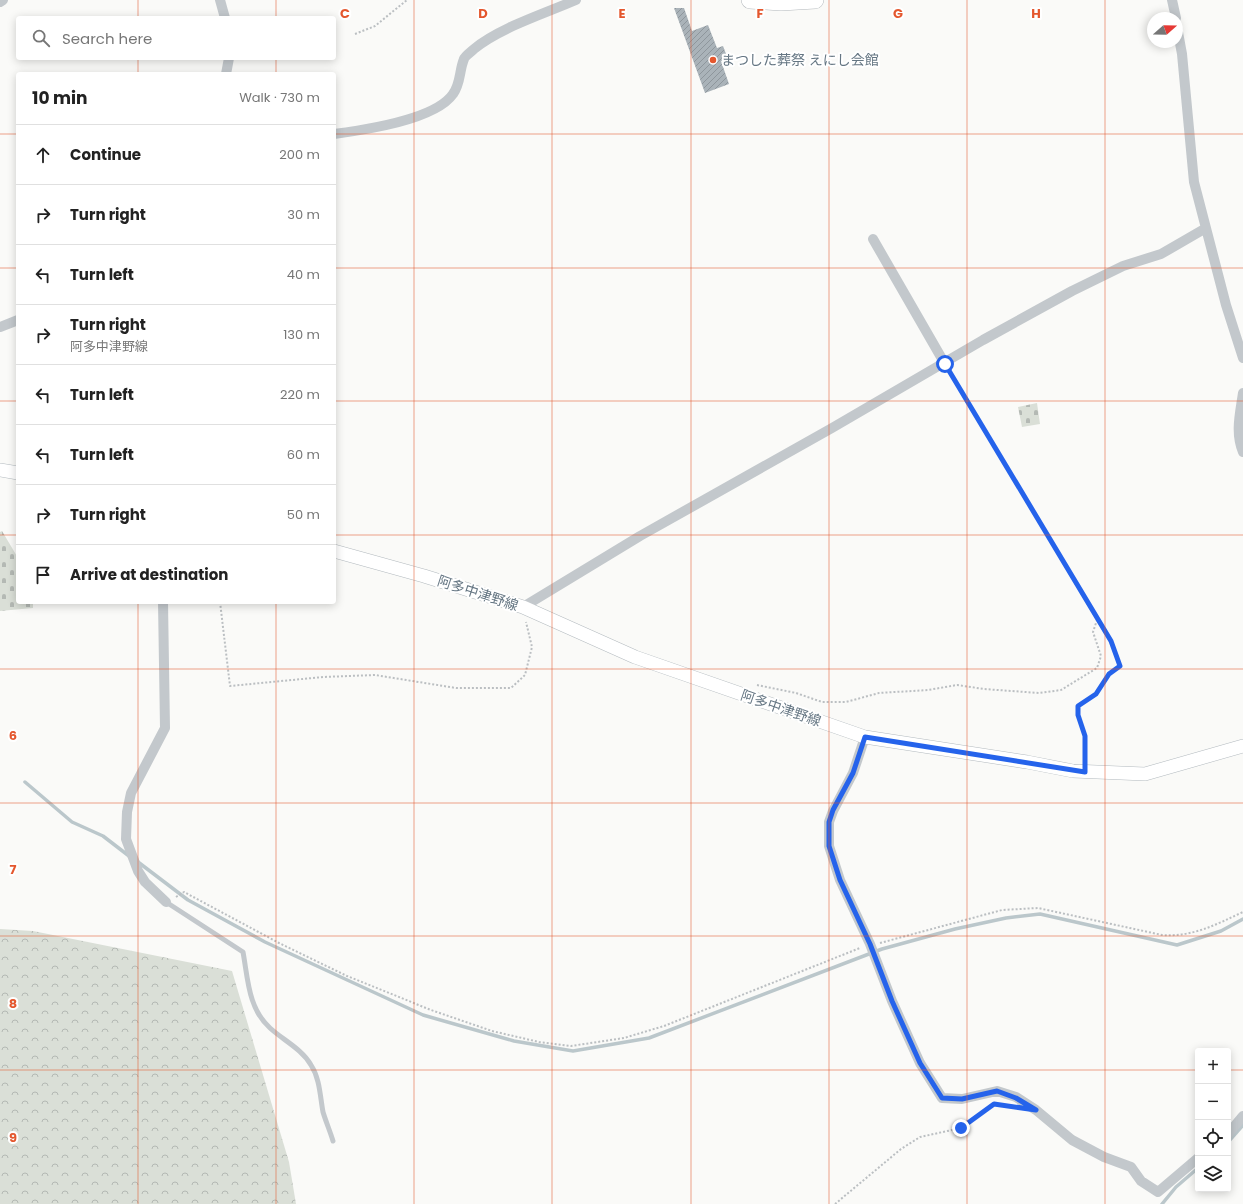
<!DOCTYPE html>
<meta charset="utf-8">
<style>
body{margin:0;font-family:Poppins,"Noto Sans JP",sans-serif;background:#f2f2f2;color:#222}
.controls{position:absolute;right:12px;bottom:12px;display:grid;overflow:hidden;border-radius:4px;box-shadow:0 2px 10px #0003}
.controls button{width:36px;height:36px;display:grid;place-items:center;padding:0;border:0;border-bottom:1px solid #e0e0e0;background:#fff;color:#222;font:20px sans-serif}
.compass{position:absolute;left:1147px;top:12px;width:36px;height:36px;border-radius:50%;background:#fff;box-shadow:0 2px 10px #0003;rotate:70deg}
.stop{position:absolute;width:12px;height:12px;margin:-9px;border:3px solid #2563eb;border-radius:50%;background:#fff}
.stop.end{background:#2563eb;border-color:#fff;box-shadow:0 1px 4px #0008}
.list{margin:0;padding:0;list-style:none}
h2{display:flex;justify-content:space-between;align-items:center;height:52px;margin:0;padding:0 16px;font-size:17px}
h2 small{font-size:13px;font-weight:400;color:#767676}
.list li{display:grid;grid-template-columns:26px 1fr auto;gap:12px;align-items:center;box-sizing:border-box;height:60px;padding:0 16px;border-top:1px solid #e0e0e0}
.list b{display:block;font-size:15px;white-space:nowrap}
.list p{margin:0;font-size:13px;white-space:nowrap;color:#767676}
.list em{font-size:13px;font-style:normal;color:#767676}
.icon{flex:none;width:22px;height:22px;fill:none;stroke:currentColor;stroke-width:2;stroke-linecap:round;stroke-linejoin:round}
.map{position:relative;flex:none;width:1243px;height:1204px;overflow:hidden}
.search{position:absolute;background:#fff;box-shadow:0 2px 10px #0003;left:16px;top:16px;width:320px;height:44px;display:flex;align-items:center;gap:10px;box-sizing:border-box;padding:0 14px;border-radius:4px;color:#767676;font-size:15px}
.panel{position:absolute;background:#fff;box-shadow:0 2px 10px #0003;left:16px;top:72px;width:320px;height:532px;border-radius:4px}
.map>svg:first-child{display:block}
</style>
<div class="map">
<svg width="1243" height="1204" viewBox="0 0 1243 1204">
<defs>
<pattern id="forest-crowns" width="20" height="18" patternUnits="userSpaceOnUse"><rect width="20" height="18" fill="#dadfd7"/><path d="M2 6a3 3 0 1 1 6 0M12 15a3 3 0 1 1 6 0" fill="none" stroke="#b4b9b4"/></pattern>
<pattern id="cemetery-stones" width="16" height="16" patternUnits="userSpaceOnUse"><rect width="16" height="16" fill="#dadfd7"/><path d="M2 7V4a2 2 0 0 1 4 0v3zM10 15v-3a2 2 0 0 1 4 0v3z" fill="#b4b9b4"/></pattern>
<pattern id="building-hatch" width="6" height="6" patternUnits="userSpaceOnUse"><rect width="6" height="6" fill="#aab3b9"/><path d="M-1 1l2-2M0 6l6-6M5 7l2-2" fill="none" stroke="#8e969c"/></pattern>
</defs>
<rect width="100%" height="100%" fill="#fafaf8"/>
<path fill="url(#forest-crowns)" d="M0,929L33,931L232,971L289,1162L296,1204H0Z"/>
<path fill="url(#cemetery-stones)" d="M1037,403L1040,424L1022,427L1018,407Z
M2,531L18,558V602H33V608L0,611V532Z"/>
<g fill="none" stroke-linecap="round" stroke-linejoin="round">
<path stroke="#bbc7cb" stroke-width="3.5" d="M25,782L72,822L103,836L129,856
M138,862L188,900L265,942L423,1015L514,1041L573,1051L649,1038L882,949L955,929L1006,918L1040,914L1177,945L1221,931L1243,919
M1228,1142L1243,1125
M1162,1204L1176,1187L1198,1168"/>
</g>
<path fill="url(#building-hatch)" d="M674,8H684L692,31L708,25L717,48L723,46L728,59L721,61L729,84L705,93Z"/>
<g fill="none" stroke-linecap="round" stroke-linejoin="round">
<g stroke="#b3babf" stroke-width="14">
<path id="secondary" d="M0,470L18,473
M334,551L424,576L523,607L635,657L865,737L1027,762L1073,771L1145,774L1243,746"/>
</g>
<g stroke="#b4b9bd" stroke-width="18">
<path id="highway" d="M750,0L781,2L815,0"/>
</g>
<path stroke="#bbbfc2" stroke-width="2" stroke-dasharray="2 2" stroke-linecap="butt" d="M355,34L375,26L407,0
M950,373L1115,650L1120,666L1109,674L1096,694L1079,706L1078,715L1085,736V759
M220,602L230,686L323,677L375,675L456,688H511L525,675L532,647L526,622
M757,685L796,693L822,702H846L879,693L928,690L957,685L984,689L1039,693L1061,690L1097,668L1101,656L1093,632L1097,620
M176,897L184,892L279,943L347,976L431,1010L492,1031L539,1042L571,1046L624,1038L664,1026L860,948
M880,943L1002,910L1038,908L1162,935C1193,937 1215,925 1243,912
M835,1204L901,1149L920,1137L961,1128L995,1104L1002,1105"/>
<path stroke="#c3c8cc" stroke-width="5" d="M166,902L243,952C248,979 248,1008 270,1028C283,1040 302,1049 311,1065C320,1079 320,1096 323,1112C326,1122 330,1131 333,1141"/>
<path stroke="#c3c8cc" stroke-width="10" d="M220,0L225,18
M1172,0L1176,18
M0,2L3,0
M1177,27L1182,54L1194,182L1226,305L1243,358
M226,74L229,58
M334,134C364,130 435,120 453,94C461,83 459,71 464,59C465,56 471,52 474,49C499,28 546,13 576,0
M873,239L945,364
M0,327L18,320
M1243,393C1240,414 1235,433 1243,452
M163,602L165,728L131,793L127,812L126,839L138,871L145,882L166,902
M523,607L640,536L832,428L983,340L1072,291L1123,266L1161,254L1206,228
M865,737L853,773L833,811L829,822V846L840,880L870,944L892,1001L920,1063L942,1098L962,1099L997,1091L1016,1097L1036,1110L1072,1140L1104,1157L1131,1167L1141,1181L1158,1192L1198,1158
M1228,1134L1243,1116"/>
<use href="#secondary" stroke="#fff" stroke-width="13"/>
<use href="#highway" stroke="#fff" stroke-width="17"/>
</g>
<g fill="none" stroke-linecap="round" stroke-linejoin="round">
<path stroke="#2563eb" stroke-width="5" d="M945,364L1111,641L1120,666L1109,674L1096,694L1078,706V715L1085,736V772L865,737L853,773L833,810L829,822V846L840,880L870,944L892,1001L920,1063L942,1098L962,1099L997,1091L1016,1098L1036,1110L994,1104L961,1128"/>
</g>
<path fill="none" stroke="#e4572e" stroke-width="1" stroke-opacity="0.55" d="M138,0V18M276,0V18M414,0V1204M552,0V1204M691,0V1204M829,0V1204M967,0V1204M1105,0V1204M138,58V74M276,58V74M0,134H18M334,134H1243M0,268H18M334,268H1243M0,401H18M334,401H1243M0,535H18M334,535H1243M138,602V1204M276,602V1204M0,669H1243M0,803H1243M0,936H1243M0,1070H1198M1228,1070H1243"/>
<circle fill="#e4572e" stroke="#fff" stroke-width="1.5" cx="713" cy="60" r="4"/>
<g text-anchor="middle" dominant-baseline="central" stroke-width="4" stroke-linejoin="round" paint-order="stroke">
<g font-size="14" fill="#657683" stroke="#fff" text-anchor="start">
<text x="721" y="60">まつした葬祭 えにし会館</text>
</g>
<g font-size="14" fill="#657683" stroke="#fff">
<text transform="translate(478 593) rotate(18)">阿多中津野線</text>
<text transform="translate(781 708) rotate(19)">阿多中津野線</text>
</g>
</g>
<g font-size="13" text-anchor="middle" font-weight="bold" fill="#e4572e" stroke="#fff" stroke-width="4" stroke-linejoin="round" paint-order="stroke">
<text x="345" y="18">C</text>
<text x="483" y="18">D</text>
<text x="622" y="18">E</text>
<text x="760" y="18">F</text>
<text x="898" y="18">G</text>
<text x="1036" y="18">H</text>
<text x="13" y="740">6</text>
<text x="13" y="874">7</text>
<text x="13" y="1008">8</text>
<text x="13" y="1142">9</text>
</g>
</svg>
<div class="controls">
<button>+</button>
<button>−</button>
<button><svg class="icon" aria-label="locate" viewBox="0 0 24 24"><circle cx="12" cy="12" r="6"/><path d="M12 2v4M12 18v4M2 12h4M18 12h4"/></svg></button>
<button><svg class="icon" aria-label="layers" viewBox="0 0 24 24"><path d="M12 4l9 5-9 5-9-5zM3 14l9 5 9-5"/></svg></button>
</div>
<svg class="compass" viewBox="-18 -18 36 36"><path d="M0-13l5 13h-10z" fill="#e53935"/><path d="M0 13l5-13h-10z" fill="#767676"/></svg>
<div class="stop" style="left:945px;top:364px"></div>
<div class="stop end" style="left:961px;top:1128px"></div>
<div class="search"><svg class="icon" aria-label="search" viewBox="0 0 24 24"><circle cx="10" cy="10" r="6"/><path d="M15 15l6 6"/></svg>Search here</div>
<section class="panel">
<h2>10 min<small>Walk · 730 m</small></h2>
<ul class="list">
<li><svg class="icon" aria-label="ahead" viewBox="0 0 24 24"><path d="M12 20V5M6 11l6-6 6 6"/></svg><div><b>Continue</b></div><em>200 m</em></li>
<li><svg class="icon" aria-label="right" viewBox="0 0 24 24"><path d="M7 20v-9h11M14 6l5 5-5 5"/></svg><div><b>Turn right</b></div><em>30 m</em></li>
<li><svg class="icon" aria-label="left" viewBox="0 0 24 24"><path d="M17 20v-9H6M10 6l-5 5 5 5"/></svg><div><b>Turn left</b></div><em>40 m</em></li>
<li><svg class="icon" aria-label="right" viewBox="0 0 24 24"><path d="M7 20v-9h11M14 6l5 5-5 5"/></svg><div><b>Turn right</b><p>阿多中津野線</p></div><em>130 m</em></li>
<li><svg class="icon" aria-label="left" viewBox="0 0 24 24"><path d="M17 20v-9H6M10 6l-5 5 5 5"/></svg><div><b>Turn left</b></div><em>220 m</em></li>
<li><svg class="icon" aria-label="left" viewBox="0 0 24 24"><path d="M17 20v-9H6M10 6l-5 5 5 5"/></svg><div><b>Turn left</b></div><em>60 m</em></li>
<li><svg class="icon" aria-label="right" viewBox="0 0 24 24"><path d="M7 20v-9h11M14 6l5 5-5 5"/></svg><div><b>Turn right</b></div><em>50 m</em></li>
<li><svg class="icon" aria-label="arrive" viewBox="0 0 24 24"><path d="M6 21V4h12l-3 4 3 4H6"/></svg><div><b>Arrive at destination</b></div></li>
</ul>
</section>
</div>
